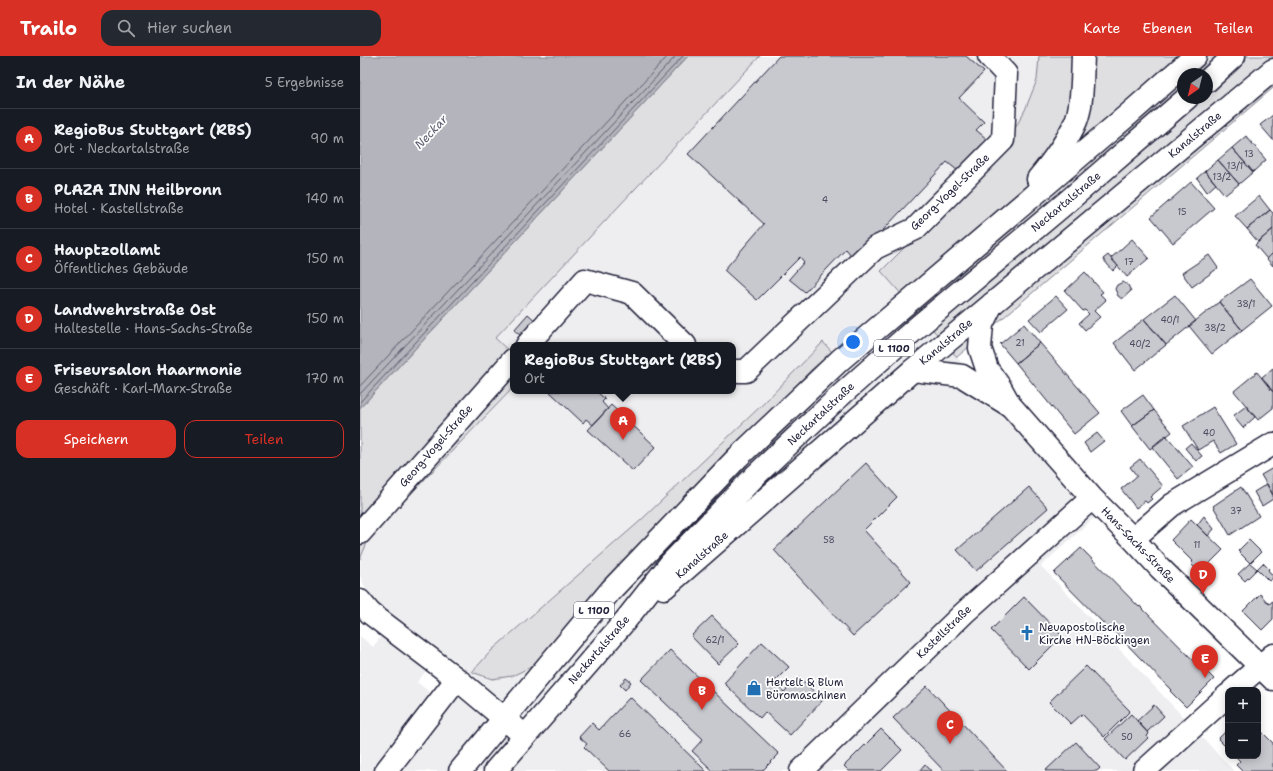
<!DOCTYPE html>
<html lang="de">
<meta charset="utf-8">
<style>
body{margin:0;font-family:"Shantell Sans",sans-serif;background:#242831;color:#f1f3f6}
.controls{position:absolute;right:12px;bottom:12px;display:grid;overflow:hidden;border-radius:8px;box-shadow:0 2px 10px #0003}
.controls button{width:36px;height:36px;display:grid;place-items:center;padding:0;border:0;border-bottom:1px solid #363941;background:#171b24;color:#f1f3f6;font:20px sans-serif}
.compass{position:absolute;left:817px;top:12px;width:36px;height:36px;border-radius:50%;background:#171b24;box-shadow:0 2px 10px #0003;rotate:215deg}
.you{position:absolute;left:493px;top:286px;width:14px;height:14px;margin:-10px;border:3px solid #fff;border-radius:50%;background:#1a73e8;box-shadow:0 0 0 6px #1a73e833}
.badge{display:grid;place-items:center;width:26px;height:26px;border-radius:50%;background:#d93025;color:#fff;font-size:13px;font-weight:700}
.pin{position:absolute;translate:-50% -33px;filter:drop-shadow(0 1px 2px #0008)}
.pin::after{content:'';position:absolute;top:21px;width:14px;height:12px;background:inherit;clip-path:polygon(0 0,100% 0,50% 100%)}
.popup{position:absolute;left:150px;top:286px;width:226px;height:52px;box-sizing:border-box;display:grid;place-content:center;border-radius:8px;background:#171b24;filter:drop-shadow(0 1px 3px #0005);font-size:13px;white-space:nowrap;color:#9ea1a6}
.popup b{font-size:15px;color:#f1f3f6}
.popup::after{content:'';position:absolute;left:50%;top:100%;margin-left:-8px;border:8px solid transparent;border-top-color:#171b24}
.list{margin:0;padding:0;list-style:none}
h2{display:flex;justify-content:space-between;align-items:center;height:52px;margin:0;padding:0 16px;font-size:17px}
h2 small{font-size:13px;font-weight:400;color:#9ea1a6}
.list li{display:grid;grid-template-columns:26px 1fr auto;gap:12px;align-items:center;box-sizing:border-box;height:60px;padding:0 16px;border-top:1px solid #363941}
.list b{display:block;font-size:15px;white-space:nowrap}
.list p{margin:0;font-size:13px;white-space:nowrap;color:#9ea1a6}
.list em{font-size:13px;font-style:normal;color:#9ea1a6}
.actions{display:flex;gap:8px;padding:12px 16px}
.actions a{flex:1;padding:9px 0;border:1px solid #d93025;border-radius:12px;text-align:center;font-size:14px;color:#d93025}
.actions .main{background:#d93025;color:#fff}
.icon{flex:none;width:22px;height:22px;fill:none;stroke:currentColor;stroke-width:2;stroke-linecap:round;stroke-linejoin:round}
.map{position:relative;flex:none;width:913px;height:715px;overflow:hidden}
header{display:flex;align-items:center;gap:24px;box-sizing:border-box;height:56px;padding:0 20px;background:#d93025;color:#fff}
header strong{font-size:19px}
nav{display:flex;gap:22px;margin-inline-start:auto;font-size:14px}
.search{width:280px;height:36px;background:#242831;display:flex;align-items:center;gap:10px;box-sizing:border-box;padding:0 14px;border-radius:12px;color:#9ea1a6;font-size:15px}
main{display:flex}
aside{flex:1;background:#171b24}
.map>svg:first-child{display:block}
</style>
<header>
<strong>Trailo</strong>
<div class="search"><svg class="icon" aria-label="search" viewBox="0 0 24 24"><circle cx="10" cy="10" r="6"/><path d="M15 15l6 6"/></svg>Hier suchen</div>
<nav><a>Karte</a><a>Ebenen</a><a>Teilen</a></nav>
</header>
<main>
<aside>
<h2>In der Nähe<small>5 Ergebnisse</small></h2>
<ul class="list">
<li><span class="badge">A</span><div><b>RegioBus Stuttgart (RBS)</b><p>Ort · Neckartalstraße</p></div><em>90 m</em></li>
<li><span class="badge">B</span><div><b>PLAZA INN Heilbronn</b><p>Hotel · Kastellstraße</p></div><em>140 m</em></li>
<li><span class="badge">C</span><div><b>Hauptzollamt</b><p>Öffentliches Gebäude</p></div><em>150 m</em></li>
<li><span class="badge">D</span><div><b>Landwehrstraße Ost</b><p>Haltestelle · Hans-Sachs-Straße</p></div><em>150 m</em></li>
<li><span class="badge">E</span><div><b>Friseursalon Haarmonie</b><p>Geschäft · Karl-Marx-Straße</p></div><em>170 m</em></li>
</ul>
<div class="actions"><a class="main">Speichern</a><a>Teilen</a></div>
</aside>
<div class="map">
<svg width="913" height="715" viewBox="0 0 913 715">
<rect width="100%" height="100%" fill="#fff"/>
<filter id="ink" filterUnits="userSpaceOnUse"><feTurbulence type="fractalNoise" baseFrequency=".025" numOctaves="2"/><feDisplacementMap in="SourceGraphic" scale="8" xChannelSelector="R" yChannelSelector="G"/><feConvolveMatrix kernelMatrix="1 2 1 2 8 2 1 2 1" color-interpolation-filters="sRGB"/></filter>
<g filter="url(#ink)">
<path fill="#eeeef1" d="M400,0H679L677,24L665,54L645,91L521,215L597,301L734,462L681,510L874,715H0V580L13,591L22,579L66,615L57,626L73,639L103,610L23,555L9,540L0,520V503L10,480L153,332V335H373V289H153V299L135,282Z"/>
<path fill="#dfdfe2" stroke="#80808e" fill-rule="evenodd" d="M328,0H400L135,282L153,299V332L10,480L0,503V352Z
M679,0H913V32L597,301L521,215L645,91L665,54L677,24ZM823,18H847V42H823Z
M463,286L472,296L452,313L365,401L181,606L152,620L132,623L112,616L132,594L279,466L404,347Z"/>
<path fill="#b4b4bc" stroke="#7a7a88" d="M0,0H328L0,352Z"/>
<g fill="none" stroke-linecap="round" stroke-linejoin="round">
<path stroke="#5c5c6f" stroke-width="1" d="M0,330L308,0
M0,338L316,0
M0,346L323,0"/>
</g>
<path fill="#c8c8cf" stroke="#22223b" d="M419,0H606L624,16L599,42L624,66L616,74L633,88L603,119L587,106L495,204L486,193L445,236L429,223L444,206L440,201L397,244L364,214L404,168L328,98Z
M913,59V84L900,69Z
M886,80L906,104L893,116L872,92Z
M872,92L893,116L879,128L858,104Z
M858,104L879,128L865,139L845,115Z
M845,115L856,128L847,136L837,122Z
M831,126L854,152L813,187L791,161Z
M899,140L910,154L887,173L875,160Z
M910,154L913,157V173L898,186L887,173Z
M913,173V197L907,203L895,189Z
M772,183L789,202L767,221L751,202Z
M913,197V210L907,203Z
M748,199L758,210L753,215L743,203Z
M849,199L858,212L832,231L822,217Z
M725,216L743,236L740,238L746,244L734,255L740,261L725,274L719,267L729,258L725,254L723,255L705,235Z
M890,223L912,250L882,274L859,246Z
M763,226L768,229L771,235L762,243L758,240L755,233L757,229Z
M815,239L836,265L806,289L784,263Z
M696,240L708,253L681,276L669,263Z
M859,246L882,274L852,298L829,270Z
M168,258L179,268L165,283L154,274Z
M784,263L806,289L775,314L754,287Z
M664,268L680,287L656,307L640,288Z
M680,287L740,357L714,378L656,307Z
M913,312V336L902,321Z
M897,316L913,336V352L898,364L874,335Z
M189,335H236L245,343L242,346L248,353L233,369L226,363L223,367Z
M783,339L794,354L772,370L761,355Z
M251,349L296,391L273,415L228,374Z
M886,350L895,361L883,372L873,360Z
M853,351L876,388L861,397L853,385L838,394L823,370Z
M794,354L812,376L790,393L772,370Z
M737,377L744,385L730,396L724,387Z
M806,379L833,411L818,423L792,391Z
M831,387L842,400L836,405L825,392Z
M780,403L803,430L790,441L792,443L787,447L785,445L776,452L761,433L777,420L770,411Z
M506,407L537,441L504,474L551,526L493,580L414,494Z
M913,412V439L901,419Z
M907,428L913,439V443L902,450L894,436Z
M669,431L688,452L616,515L597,494Z
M881,431L899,460L870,479L853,450Z
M844,460L854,473L848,480L837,469Z
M831,463L863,494L840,517L831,508L833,506L811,484Z
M889,484L901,496L890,507L878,495Z
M721,492L779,551L780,550L837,608L838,607L854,623L826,651L810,635L811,634L754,575L753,577L694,517Z
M890,507L897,513L885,525L878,518Z
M903,507L909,513L908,514L913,520V522L909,525L897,513Z
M900,538L909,548L913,545V563L902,574L883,555Z
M664,541L702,580L669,613L631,574Z
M352,560L379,588L358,608L331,580Z
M402,586L429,611L414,626L424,636L439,621L463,644L430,679L405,656L400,662L364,627Z
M310,594L419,698L402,715H353L332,695L343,683L281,624Z
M726,610L770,655L744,681L722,658L711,668L689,646Z
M266,622L271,626L265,634L260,629Z
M567,630L647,715H584L533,662Z
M270,641L346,715H249L224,691L227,688L219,681L232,667L239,674Z
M794,649L804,660L787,676L777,665Z
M771,658L789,678L787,680L788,682L765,704L745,683Z
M898,672L913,687V715H882L876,709L880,705L875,700H898Z
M521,673L542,694L521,715H489L484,710Z
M868,673V693L858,683Z
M716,686L740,712L737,715H685Z
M565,708L571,715H559Z"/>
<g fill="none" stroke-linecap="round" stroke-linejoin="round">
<g stroke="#22223b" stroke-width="25">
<path id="minor" d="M632,248L622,268L620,292L627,313L640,331L650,349L732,442L773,483L800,512L913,623
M167,289L225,224L272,237L325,289
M553,314L602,320L649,349
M373,315H386L515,192L555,173L643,84L646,18L629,0
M0,477L153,304
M773,483L812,449L913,388
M0,545L10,557L97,623L165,680
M873,634L913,599
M26,715L97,623
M441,715L604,557L732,442
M784,715L868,639"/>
</g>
<g stroke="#22223b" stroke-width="25">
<path id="major" d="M847,25L874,0
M678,123C692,106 707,86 716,65C723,48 722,19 723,0
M304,532L553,314L913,14
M100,715L251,534L378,401L480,304L769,58L835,0
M135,715L265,565L310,508L397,418L481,339L554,274L708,145L827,42"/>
</g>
<use href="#minor" stroke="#fff" stroke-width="22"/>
<use href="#major" stroke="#fff" stroke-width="22"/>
</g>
</g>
<defs>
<g id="church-bare" transform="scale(1.2)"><path d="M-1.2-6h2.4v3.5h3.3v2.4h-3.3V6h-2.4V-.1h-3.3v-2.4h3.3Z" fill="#1f6fb2" stroke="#fff" stroke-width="2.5" paint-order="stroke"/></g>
<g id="shop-bare" transform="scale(1.2)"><path d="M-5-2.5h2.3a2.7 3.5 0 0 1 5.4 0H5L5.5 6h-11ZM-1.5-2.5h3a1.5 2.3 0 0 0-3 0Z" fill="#1f6fb2" stroke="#fff" stroke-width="2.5" paint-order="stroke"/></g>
</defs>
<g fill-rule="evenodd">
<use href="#church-bare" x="667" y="577"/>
<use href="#shop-bare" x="394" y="632"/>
</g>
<g text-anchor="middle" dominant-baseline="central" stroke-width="3.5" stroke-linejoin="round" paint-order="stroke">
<g font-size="9" fill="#4c4c60">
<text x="889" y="98">13</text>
<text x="875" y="110">13/1</text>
<text x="862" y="121">13/2</text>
<text x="465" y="144">4</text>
<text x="822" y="156">15</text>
<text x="769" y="206">17</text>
<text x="886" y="248">38/1</text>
<text x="810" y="264">40/1</text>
<text x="855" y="272">38/2</text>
<text x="660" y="287">21</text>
<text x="780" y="288">40/2</text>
<text x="849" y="377">40</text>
<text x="876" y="455">37</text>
<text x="469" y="484">58</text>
<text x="837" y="489">11</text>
<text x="355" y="584">62/1</text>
<text x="265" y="678">66</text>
<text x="767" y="681">50</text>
</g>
<g fill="#fff" stroke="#646476" stroke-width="1">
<rect x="514" y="284" width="40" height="16" rx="3"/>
<rect x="214" y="546" width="40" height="16" rx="3"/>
</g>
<g font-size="10" font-weight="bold" fill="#22223b">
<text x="534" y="292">L 1100</text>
<text x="234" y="554">L 1100</text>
</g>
<g font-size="11" fill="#22223b" stroke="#fff">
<text transform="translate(835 79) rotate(-40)">Kanalstraße</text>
<text transform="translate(590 136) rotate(-44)">Georg-Vogel-Straße</text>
<text transform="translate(706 146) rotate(-40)">Neckartalstraße</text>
<text transform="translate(586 286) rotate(-40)">Kanalstraße</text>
<text transform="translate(461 358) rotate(-43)">Neckartalstraße</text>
<text transform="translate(76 390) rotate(-49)">Georg-Vogel-Straße</text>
<text transform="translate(778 489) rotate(46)">Hans-Sachs-Straße</text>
<text transform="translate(342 499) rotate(-41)">Kanalstraße</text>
<text transform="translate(584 576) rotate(-44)">Kastellstraße</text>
<text transform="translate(239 594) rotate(-49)">Neckartalstraße</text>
</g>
<g font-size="11" fill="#22223b" stroke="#fff" text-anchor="start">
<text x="679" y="571">Neuapostolische<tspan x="679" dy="13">Kirche HN-Böckingen</tspan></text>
<text x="406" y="626">Hertelt &amp; Blum<tspan x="406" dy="13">Büromaschinen</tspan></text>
</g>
<g font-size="12" font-style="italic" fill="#5c5c6f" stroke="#fff">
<text transform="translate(71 76) rotate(-47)">Neckar</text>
</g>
</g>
</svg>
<div class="controls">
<button>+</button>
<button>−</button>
</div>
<svg class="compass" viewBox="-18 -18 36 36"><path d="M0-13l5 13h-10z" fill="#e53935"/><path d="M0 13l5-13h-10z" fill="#9ea1a6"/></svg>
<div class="you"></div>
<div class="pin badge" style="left:263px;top:384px">A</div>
<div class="popup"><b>RegioBus Stuttgart (RBS)</b>Ort</div>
<div class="pin badge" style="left:342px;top:654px">B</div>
<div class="pin badge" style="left:590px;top:688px">C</div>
<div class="pin badge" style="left:843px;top:538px">D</div>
<div class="pin badge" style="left:845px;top:622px">E</div>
</div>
</main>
